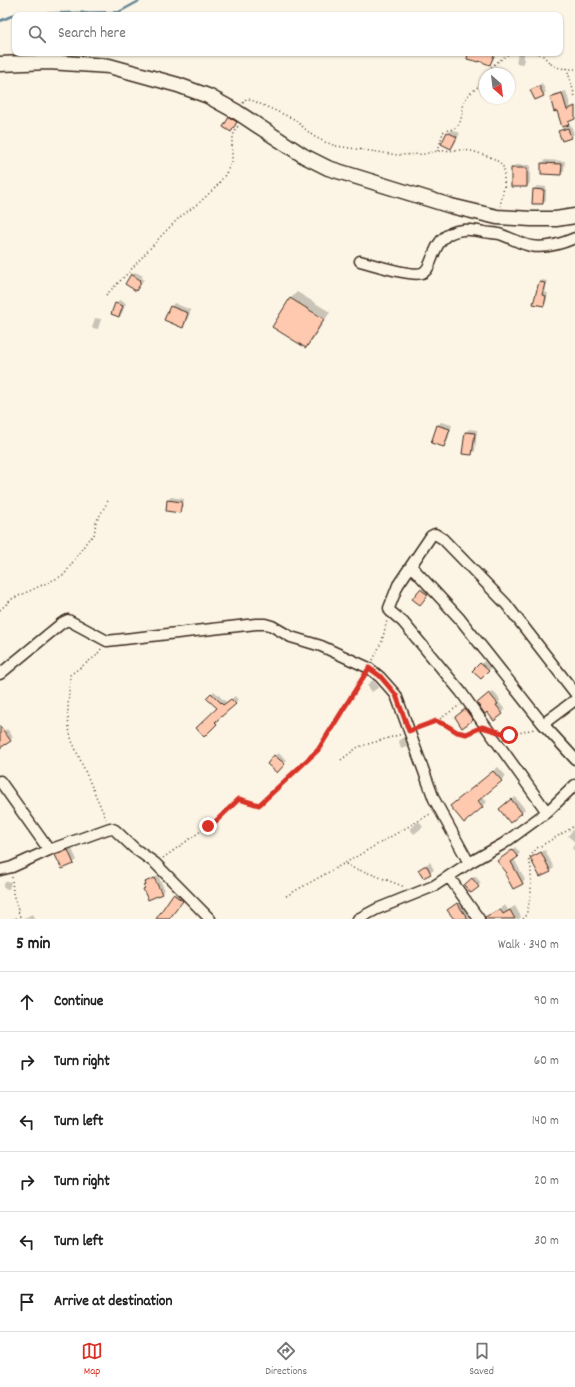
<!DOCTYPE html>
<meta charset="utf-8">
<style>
body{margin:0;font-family:Dekko,sans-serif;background:#f2f2f2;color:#222}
.compass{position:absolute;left:479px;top:68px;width:36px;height:36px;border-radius:50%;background:#fff;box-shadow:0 1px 3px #0004;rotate:152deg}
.stop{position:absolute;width:12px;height:12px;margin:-9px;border:3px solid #d93025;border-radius:50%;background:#fff}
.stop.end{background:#d93025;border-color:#fff;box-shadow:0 1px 4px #0008}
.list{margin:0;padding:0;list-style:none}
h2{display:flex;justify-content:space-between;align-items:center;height:52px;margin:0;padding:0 16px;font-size:17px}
h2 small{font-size:13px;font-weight:400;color:#767676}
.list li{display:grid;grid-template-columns:26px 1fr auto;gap:12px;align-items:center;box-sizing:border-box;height:60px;padding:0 16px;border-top:1px solid #e0e0e0}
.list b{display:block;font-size:15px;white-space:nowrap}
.list em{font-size:13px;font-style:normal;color:#767676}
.icon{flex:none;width:22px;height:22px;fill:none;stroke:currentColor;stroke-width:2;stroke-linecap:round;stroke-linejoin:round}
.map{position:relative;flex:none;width:575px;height:919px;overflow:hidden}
.search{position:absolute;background:#fff;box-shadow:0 1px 3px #0004;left:12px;right:12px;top:12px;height:44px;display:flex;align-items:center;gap:10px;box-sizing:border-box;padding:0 14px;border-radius:8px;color:#767676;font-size:15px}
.sheet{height:412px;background:#fff}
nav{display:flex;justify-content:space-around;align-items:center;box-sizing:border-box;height:56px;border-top:1px solid #e0e0e0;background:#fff;font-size:11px;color:#767676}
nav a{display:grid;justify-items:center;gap:2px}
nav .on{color:#d93025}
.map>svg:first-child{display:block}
</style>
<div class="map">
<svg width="575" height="919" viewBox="0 0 575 919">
<rect width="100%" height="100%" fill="#fcf5e5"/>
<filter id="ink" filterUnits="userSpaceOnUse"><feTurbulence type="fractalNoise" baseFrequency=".025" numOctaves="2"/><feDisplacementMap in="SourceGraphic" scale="8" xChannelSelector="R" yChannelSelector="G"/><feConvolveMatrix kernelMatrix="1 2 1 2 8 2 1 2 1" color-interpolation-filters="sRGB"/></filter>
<g filter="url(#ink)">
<path fill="#0003" d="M469,53H496L493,60L490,64Z
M518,53H524V63L522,64L516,63Z
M542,83L546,92L543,95L531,90Z
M566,91L571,108L575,105V118L571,120L568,124L558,110L551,98L554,94Z
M233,115L240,119L231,131L230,118Z
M571,125L574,134L571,137L562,140L560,132L563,128Z
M451,129L460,133L454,145L451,148L443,144L448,133Z
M545,160L565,161L564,171L561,174L542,164Z
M515,165H530V183L527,186L512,169Z
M537,186L546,187V200L542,203L534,189Z
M135,272L143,276L141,278L144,279L136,290L132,275Z
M542,280L547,281L544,292L548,293L546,303L543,305L540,282Z
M297,292L330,312L313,339L306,346L290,299Z
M119,300L126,303L122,313L119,316L116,304Z
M174,303L191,310L186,323L182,327L171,307Z
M95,318L101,319L98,329L92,328Z
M441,422L452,425L447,443L444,446L432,443L438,425Z
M469,429L477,430L475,451L471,454L463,453L466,432Z
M171,497L184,499L183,508L180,512L168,500Z
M424,586L431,591L423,601L414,599Z
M484,661L491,668L481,678L474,671Z
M373,680L379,687L372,692L367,685Z
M214,691L227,703L235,696L238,700L217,719L219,721L204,735L218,708L207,698Z
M493,691L500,700L499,702L505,710L502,713L481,700Z
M469,707L475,716L472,719L459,714Z
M7,729L13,737L10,740L0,743V733Z
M408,736L411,743L408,746L401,749L399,741L402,738Z
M278,753L287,760L280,769L275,756Z
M498,767L506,776L482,796L487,802L464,822L456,802Z
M515,797L525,809L510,821L503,806Z
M419,821L423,827L414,834L410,829Z
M575,827V842L568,836Z
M575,844V851L572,848Z
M71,847L77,860L73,863L57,855L60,852Z
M515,847L520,853L514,859L525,880L522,883L508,873L502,858Z
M545,850L554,868L550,871L541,876L532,858L535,855Z
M430,862L434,870L424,877L419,870Z
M158,876L165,890L161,893L145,888V886L150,879Z
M475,876L481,883L471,892L469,882Z
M5,882H11L9,889L3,888Z
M177,891L185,898L170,919H157L165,905Z
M462,899L476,919H455L449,910Z
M505,905L508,910L515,906L521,917L519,919H487L486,918L492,913Z
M32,914L35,919H23Z"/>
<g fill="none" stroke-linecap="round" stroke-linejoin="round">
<path stroke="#668695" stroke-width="2.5" d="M0,21L16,14L119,12L141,0"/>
</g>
<path fill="#fec9af" stroke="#3b2a1e" d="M468,53H495L490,65L479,61V62L467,59Z
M539,86L544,96L535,100L530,90Z
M562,93L567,110L575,106V119L568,122L569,125L562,127L557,111L554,112L550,97Z
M229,117L237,122L231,132L223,127Z
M568,128L571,138L562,141L558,131Z
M447,132L457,137L451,149L441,144Z
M541,163L562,164L561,175L541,174Z
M511,168H527V187H511Z
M533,189L544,190L543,204H532Z
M131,274L140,280L139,281L141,283L136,291L125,284Z
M539,282L545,283L542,295L546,296L544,306L533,304Z
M290,298L324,319L306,348L272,327Z
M115,303L123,306L119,317L111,314Z
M170,306L188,313L183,328L164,320Z
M437,425L450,429L444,447L431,443Z
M465,432L475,433L472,455L462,454Z
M167,500L182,502L180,513L166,511Z
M420,589L428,595L420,605L412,599Z
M480,663L489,671L481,679L472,671Z
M211,693L223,705L231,699L236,704L215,722L217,724L204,737L196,728L217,708L206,698Z
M489,693L498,704L496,705L503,714L494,721L487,712L485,714L477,703Z
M465,709L473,720L462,728L455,717Z
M0,726L11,741L0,748Z
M274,755L285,764L277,773L267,764Z
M493,771L502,781L478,801L483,807L464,823L450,806Z
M511,799L522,813L510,823L499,809Z
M68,850L74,864L62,869L55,855Z
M512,850L518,857L511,862L523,884L513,889L505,874L507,873L497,861Z
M541,852L551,872L540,877L530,858Z
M424,866H427L431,874L423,878L418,870Z
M154,878L162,894L148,900L143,889L145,888L143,886L146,885L145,882Z
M472,878L479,887L471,893L464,885Z
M173,894L183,901L169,919H156Z
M457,903L468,919H454L447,910Z
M500,909L503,914L510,910L515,919H485V917Z"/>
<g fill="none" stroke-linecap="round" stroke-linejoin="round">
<g stroke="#3b2a1e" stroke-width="13">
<path id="street" d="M360,261C372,264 412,277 422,273C436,268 429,233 463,230C470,229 478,231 484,232C489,233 495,233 499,234C510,237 520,244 531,246C546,249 561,244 575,238
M411,566L460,619L543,724L575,759
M0,674L62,623L68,620L107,641L256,624H265L272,626L291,637L321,646L369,668L380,677L396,695L434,799L469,863
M543,724L575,700
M0,781L49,850
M547,812L461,692L403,622L390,611L389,608L398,585L431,536L435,534L443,539L506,604L575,693
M0,870L12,867L49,850L110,828L115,830L134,848L155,863L210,919
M449,877L479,919
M358,919L377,909L434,886L469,863L503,844L547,812L575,785"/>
</g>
<g stroke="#3b2a1e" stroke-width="17">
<path id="secondary" d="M0,64L49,62L109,66L178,85L208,96L237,112L304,156L328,168L451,206L497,217L531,219H556L575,216"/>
</g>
<path stroke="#3b2a1e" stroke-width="1.5" stroke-dasharray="1 3" stroke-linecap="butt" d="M535,53C546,54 545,61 553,65C559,69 568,69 575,69
M567,68L575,97
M487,74L492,66L510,53
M243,103L246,99H249L294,119L313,136L325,142L336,146L398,155L424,154L438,151L461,150L472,151L493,158L500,163L504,168V187L500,206
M438,151L443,132C447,129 453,131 457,126C464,120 460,110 464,102C468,92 480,88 485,78
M106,295L126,275L163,234L180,217L200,202L216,187L225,175L232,162V142L234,133L238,126
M0,610L12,599L64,575L88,540L94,535L96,522L108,501
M101,649L96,656L70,675C69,699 65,718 72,741L106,819
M373,660L382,641L387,620
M437,721C445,724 459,735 468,734C470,733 474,730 477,729
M418,728L437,721L460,705
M501,732C513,736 522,732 534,729
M341,760L358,747L402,734
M163,858L215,821L238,800L240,799L257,805L261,803L318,750L364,675
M346,864L355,869L366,872L405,887
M12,877L13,894L20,916L15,919
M286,896L345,863L432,813
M523,919L526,916L531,894V867L529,861L530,857L537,848L570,829L575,825"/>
<use href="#street" stroke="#fcf5e5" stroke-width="10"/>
<use href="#secondary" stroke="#fcf5e5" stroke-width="14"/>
</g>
</g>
<g fill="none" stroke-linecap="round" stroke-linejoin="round" filter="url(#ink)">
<path stroke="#d93025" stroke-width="5" d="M208,826L215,822L239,799L259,805L318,750L369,668L380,676L396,695L409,731L436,721L446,725L457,732L466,734L482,727L509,735"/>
</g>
</svg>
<svg class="compass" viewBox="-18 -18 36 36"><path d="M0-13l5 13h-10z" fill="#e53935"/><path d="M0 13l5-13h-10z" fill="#767676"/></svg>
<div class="stop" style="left:509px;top:735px"></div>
<div class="stop end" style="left:208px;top:826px"></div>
<div class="search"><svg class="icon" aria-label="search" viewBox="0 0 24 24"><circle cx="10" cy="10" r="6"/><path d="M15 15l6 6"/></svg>Search here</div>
</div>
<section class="sheet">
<h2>5 min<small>Walk · 340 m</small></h2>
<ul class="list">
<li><svg class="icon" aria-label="ahead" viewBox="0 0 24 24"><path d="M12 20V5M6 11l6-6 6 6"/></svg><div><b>Continue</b></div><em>90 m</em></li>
<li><svg class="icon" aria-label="right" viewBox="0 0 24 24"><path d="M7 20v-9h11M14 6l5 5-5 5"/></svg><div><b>Turn right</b></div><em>60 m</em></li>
<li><svg class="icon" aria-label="left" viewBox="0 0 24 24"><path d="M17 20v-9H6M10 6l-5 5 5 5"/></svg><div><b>Turn left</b></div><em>140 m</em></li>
<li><svg class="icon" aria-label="right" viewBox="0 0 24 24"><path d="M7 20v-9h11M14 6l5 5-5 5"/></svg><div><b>Turn right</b></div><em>20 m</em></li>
<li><svg class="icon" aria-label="left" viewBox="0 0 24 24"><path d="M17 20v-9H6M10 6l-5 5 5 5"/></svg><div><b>Turn left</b></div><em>30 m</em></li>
<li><svg class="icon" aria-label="arrive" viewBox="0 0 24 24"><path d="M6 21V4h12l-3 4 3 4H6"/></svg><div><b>Arrive at destination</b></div></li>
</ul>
</section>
<nav>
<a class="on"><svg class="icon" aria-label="map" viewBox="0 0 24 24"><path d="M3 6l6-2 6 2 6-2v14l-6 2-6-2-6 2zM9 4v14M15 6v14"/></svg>Map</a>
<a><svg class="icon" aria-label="directions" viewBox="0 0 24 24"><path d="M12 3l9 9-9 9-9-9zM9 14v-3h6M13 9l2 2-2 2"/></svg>Directions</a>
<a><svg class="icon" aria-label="saved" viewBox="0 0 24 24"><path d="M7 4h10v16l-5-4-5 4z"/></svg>Saved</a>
</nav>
